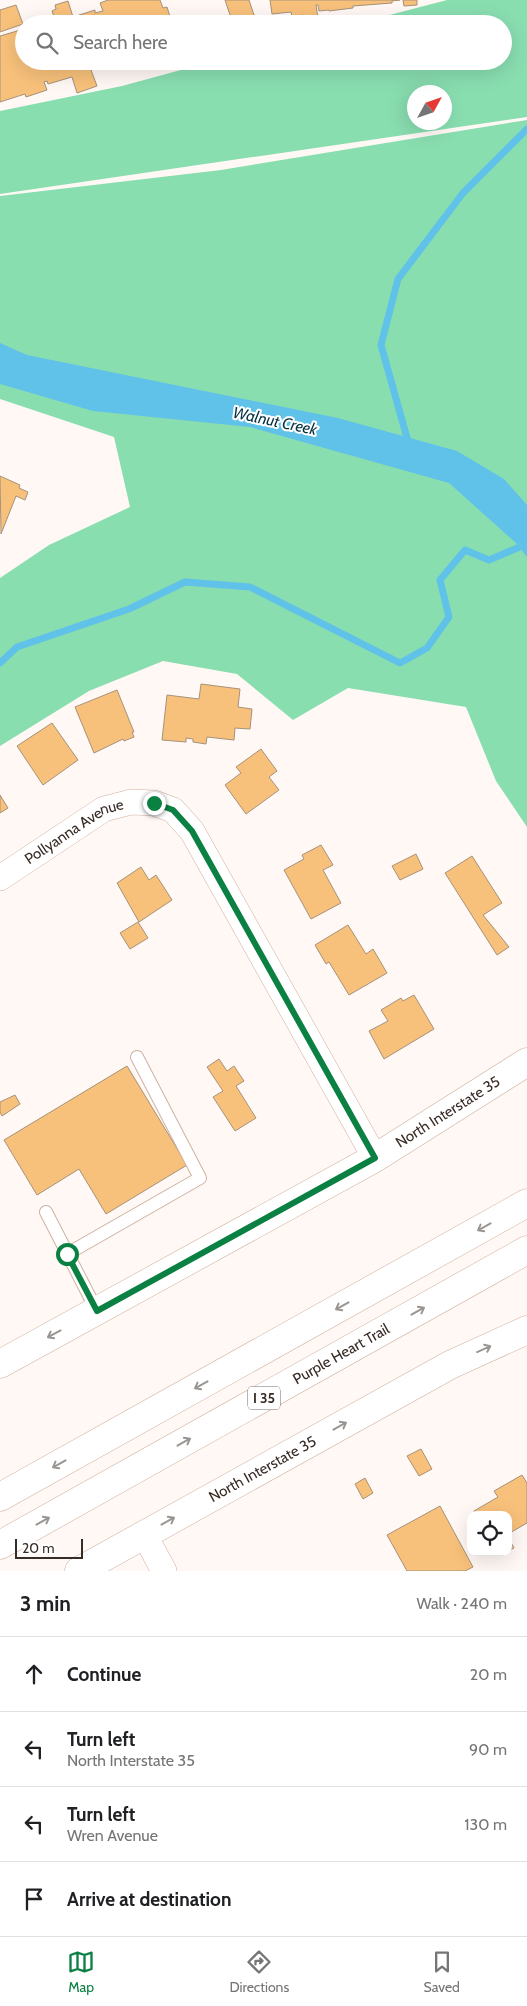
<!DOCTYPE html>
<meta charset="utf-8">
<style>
body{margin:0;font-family:Cabin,sans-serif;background:#f2f2f2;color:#202124}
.controls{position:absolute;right:15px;bottom:15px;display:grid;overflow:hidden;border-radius:10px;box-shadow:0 5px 20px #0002}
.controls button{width:45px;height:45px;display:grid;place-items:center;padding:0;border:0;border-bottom:1px solid #e0e0e0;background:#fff;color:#202124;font:25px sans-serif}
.compass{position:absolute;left:407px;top:85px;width:45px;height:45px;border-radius:50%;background:#fff;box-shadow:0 5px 20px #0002;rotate:50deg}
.scale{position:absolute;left:15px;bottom:12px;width:68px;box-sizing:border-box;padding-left:5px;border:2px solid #372b25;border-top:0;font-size:14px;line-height:18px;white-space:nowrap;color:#372b25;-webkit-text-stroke:4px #fff;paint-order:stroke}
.stop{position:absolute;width:15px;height:15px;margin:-11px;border:4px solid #0b8043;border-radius:50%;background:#fff}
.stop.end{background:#0b8043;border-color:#fff;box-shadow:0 1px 5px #0008}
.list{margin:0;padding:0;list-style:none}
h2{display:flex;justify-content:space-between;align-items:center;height:65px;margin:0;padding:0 20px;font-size:21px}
h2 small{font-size:16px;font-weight:400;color:#757577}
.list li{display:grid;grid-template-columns:32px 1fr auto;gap:15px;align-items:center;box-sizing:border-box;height:75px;padding:0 20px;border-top:1px solid #e0e0e0}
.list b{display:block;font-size:19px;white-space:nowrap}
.list p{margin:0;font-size:16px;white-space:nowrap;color:#757577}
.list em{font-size:16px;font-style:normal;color:#757577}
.icon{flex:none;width:28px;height:28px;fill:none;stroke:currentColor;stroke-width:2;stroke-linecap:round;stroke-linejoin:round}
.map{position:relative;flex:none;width:527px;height:1571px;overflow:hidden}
.search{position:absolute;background:#fff;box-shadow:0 5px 20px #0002;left:15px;right:15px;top:15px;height:55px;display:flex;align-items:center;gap:12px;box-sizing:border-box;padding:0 18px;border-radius:28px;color:#757577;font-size:19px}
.sheet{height:365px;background:#fff}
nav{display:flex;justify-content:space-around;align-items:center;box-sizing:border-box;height:70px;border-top:1px solid #e0e0e0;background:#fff;font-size:14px;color:#757577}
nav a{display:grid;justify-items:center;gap:2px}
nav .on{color:#0b8043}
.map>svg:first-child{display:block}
</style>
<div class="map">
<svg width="527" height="1571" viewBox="0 0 527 1571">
<rect width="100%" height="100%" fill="#fff8f5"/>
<path fill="#89deb0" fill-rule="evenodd" d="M447,0H527V117L0,194V111L122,86L214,61H503V24H355ZM414,92H444V122H414Z
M527,120V827L496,781L466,707L348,688L293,720L237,674L163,661L89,691L0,746V578L49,545L130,507L114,437L0,399V196L221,170Z"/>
<path fill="#60c1e9" d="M0,343L27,355L338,418L457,451L504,479L527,505V557L516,543L449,483L250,427L93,411L0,384Z"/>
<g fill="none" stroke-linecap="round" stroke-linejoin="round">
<path stroke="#60c1e9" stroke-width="7" d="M409,445L381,345L398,279L463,193L527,129
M0,663L17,647L129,609L185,582L250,587L400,663L427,648L449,617L440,580L465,550L489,560L527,544"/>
</g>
<path fill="#f8c17b" stroke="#a6927a" d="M108,0H160L163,8L167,7L172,23L52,24L56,22L52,11L56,9L55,5L68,1L73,17L95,10V13L103,11L100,3Z
M225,0H249L257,24H233Z
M270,0H400L392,1V3L353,6V8L329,11V10L319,11L318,5H316L318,18L303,19V15L292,17L291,12L272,14Z
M403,0H417V5L404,6Z
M16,5L23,24L0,32V10Z
M24,29V61H111L112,63L91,70L97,86L77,93L72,77L48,84L47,81L44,82L47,90L26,97L25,94L0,102V36Z
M118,61H135L119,66Z
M0,476L20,485L19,488L28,492L25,500L16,496L1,534Z
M201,684L240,689L238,707L252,709L250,729L235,728L234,740L207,737L206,744L193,742V739L186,738V742L162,740L167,695L199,699Z
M117,690L134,732H132L134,737L124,741L123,739L94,753L75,707Z
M52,723L78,760L43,785L17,746Z
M261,749L277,771L269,777L279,790L246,814L225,785L241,773L236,767Z
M0,795L8,808L0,813Z
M321,845L333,865L323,870L341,903L311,919L284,870L304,859L302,855Z
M416,854L423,869L400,880L392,866Z
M472,856L502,903L483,915L509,947L497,955L445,873Z
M141,867L149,880L156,875L172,900L139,922L117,883Z
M138,922L148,938L130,949L120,933Z
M348,925L366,954L373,949L387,973L349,995L329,962L326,964L315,945Z
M414,995L434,1029L384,1059L369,1031L388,1021L381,1010L401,998L403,1001Z
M219,1059L227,1071L234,1066L244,1081L236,1086L256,1118L235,1131L213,1097L223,1091L207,1067Z
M127,1066L187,1165L106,1214L79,1169L37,1195L4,1140Z
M15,1095L20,1104L2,1116L0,1112V1102Z
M421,1449L432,1469L419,1476L407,1456Z
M522,1475L527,1483V1523L508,1534V1515H475L474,1511L498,1497L494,1491Z
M365,1478L373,1493L363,1499L355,1484Z
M440,1506L473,1567L465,1571H407L387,1535Z
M508,1537L514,1548L508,1551Z"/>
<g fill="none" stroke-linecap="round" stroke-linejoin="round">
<g stroke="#cfb1a1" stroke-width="14">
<path id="service" d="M46,1212L97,1311
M67,1254L200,1178L137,1057"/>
</g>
<g stroke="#cfb1a1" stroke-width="26">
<g id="minor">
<path id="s1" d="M0,878L104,809L131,802L154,803L173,810L192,831L375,1158"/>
<path d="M144,1534L164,1571"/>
</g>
</g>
<g stroke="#cfb1a1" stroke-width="29">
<g id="secondary">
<path id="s2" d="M0,1364L375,1158L527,1062"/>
<path id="s3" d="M79,1571L450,1365L527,1330"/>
</g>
</g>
<g stroke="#cfb1a1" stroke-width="29">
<g id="motorway">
<path d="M0,1497L527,1203"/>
<path id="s4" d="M0,1545L527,1250"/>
</g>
</g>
<use href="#service" stroke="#fff" stroke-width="12"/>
<use href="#minor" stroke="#fff" stroke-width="25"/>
<use href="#secondary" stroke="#fff" stroke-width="28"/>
<use href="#motorway" stroke="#fff" stroke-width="28"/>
</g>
<defs><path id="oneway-shaft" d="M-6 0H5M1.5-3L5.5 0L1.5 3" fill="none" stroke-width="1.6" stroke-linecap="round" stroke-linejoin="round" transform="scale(1.25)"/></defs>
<g stroke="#9b9592">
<use href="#oneway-shaft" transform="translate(484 1227) rotate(151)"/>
<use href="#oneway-shaft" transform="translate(342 1306) rotate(151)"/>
<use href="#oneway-shaft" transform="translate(418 1311) rotate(-29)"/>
<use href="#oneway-shaft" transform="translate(54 1334) rotate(152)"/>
<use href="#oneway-shaft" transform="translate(484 1349) rotate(-24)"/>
<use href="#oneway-shaft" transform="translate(201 1385) rotate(151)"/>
<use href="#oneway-shaft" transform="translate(340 1426) rotate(-29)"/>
<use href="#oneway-shaft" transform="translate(184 1442) rotate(-29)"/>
<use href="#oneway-shaft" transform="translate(59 1464) rotate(151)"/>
<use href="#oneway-shaft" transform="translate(43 1521) rotate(-29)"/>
<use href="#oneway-shaft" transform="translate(168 1521) rotate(-29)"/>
</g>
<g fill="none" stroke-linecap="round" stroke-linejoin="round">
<path stroke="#0b8043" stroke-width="6" d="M67,1254L97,1311L375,1158L192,831L173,810L154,803"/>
</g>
<g text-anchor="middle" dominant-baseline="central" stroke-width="4" stroke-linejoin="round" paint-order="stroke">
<rect fill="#fff" stroke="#736b66" stroke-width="1" x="248" y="1386.5" width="32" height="23" rx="4"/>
<g font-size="14" font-weight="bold" fill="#372b25">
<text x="264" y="1398">I 35</text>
</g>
<g font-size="15" fill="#372b25" stroke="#fff">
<text stroke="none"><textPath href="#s1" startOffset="88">Pollyanna Avenue</textPath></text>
<text stroke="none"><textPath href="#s2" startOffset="514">North Interstate 35</textPath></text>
<text stroke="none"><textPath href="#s4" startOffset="391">Purple Heart Trail</textPath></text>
<text stroke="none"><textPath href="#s3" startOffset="210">North Interstate 35</textPath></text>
</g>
<g font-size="16" font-style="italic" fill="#053344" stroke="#fff">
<text transform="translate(275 421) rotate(12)">Walnut Creek</text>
</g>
</g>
</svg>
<div class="controls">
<button><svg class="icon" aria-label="locate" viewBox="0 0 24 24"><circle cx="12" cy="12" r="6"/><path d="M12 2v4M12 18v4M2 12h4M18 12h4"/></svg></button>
</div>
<svg class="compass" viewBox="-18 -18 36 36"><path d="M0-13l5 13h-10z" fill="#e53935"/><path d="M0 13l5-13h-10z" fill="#757577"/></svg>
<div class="scale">20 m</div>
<div class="stop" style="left:67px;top:1254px"></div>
<div class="stop end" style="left:154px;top:803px"></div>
<div class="search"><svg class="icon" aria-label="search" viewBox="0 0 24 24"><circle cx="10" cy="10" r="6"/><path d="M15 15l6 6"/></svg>Search here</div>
</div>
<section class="sheet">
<h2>3 min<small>Walk · 240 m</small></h2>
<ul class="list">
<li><svg class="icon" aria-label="ahead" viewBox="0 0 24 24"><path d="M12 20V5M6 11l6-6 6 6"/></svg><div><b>Continue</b></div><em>20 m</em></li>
<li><svg class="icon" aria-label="left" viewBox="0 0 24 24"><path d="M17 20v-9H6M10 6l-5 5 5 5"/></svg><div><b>Turn left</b><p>North Interstate 35</p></div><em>90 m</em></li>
<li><svg class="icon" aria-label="left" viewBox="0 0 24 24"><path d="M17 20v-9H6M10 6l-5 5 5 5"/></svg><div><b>Turn left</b><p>Wren Avenue</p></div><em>130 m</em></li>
<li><svg class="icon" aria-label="arrive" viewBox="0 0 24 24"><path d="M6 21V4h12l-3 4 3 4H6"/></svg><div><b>Arrive at destination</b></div></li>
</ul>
</section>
<nav>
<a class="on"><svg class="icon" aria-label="map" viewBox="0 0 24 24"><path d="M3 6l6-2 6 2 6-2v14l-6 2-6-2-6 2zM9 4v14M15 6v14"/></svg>Map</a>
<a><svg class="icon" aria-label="directions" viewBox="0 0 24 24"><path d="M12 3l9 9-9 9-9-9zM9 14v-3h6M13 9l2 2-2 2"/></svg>Directions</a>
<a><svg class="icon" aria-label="saved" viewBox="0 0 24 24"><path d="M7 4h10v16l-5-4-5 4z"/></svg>Saved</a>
</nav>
